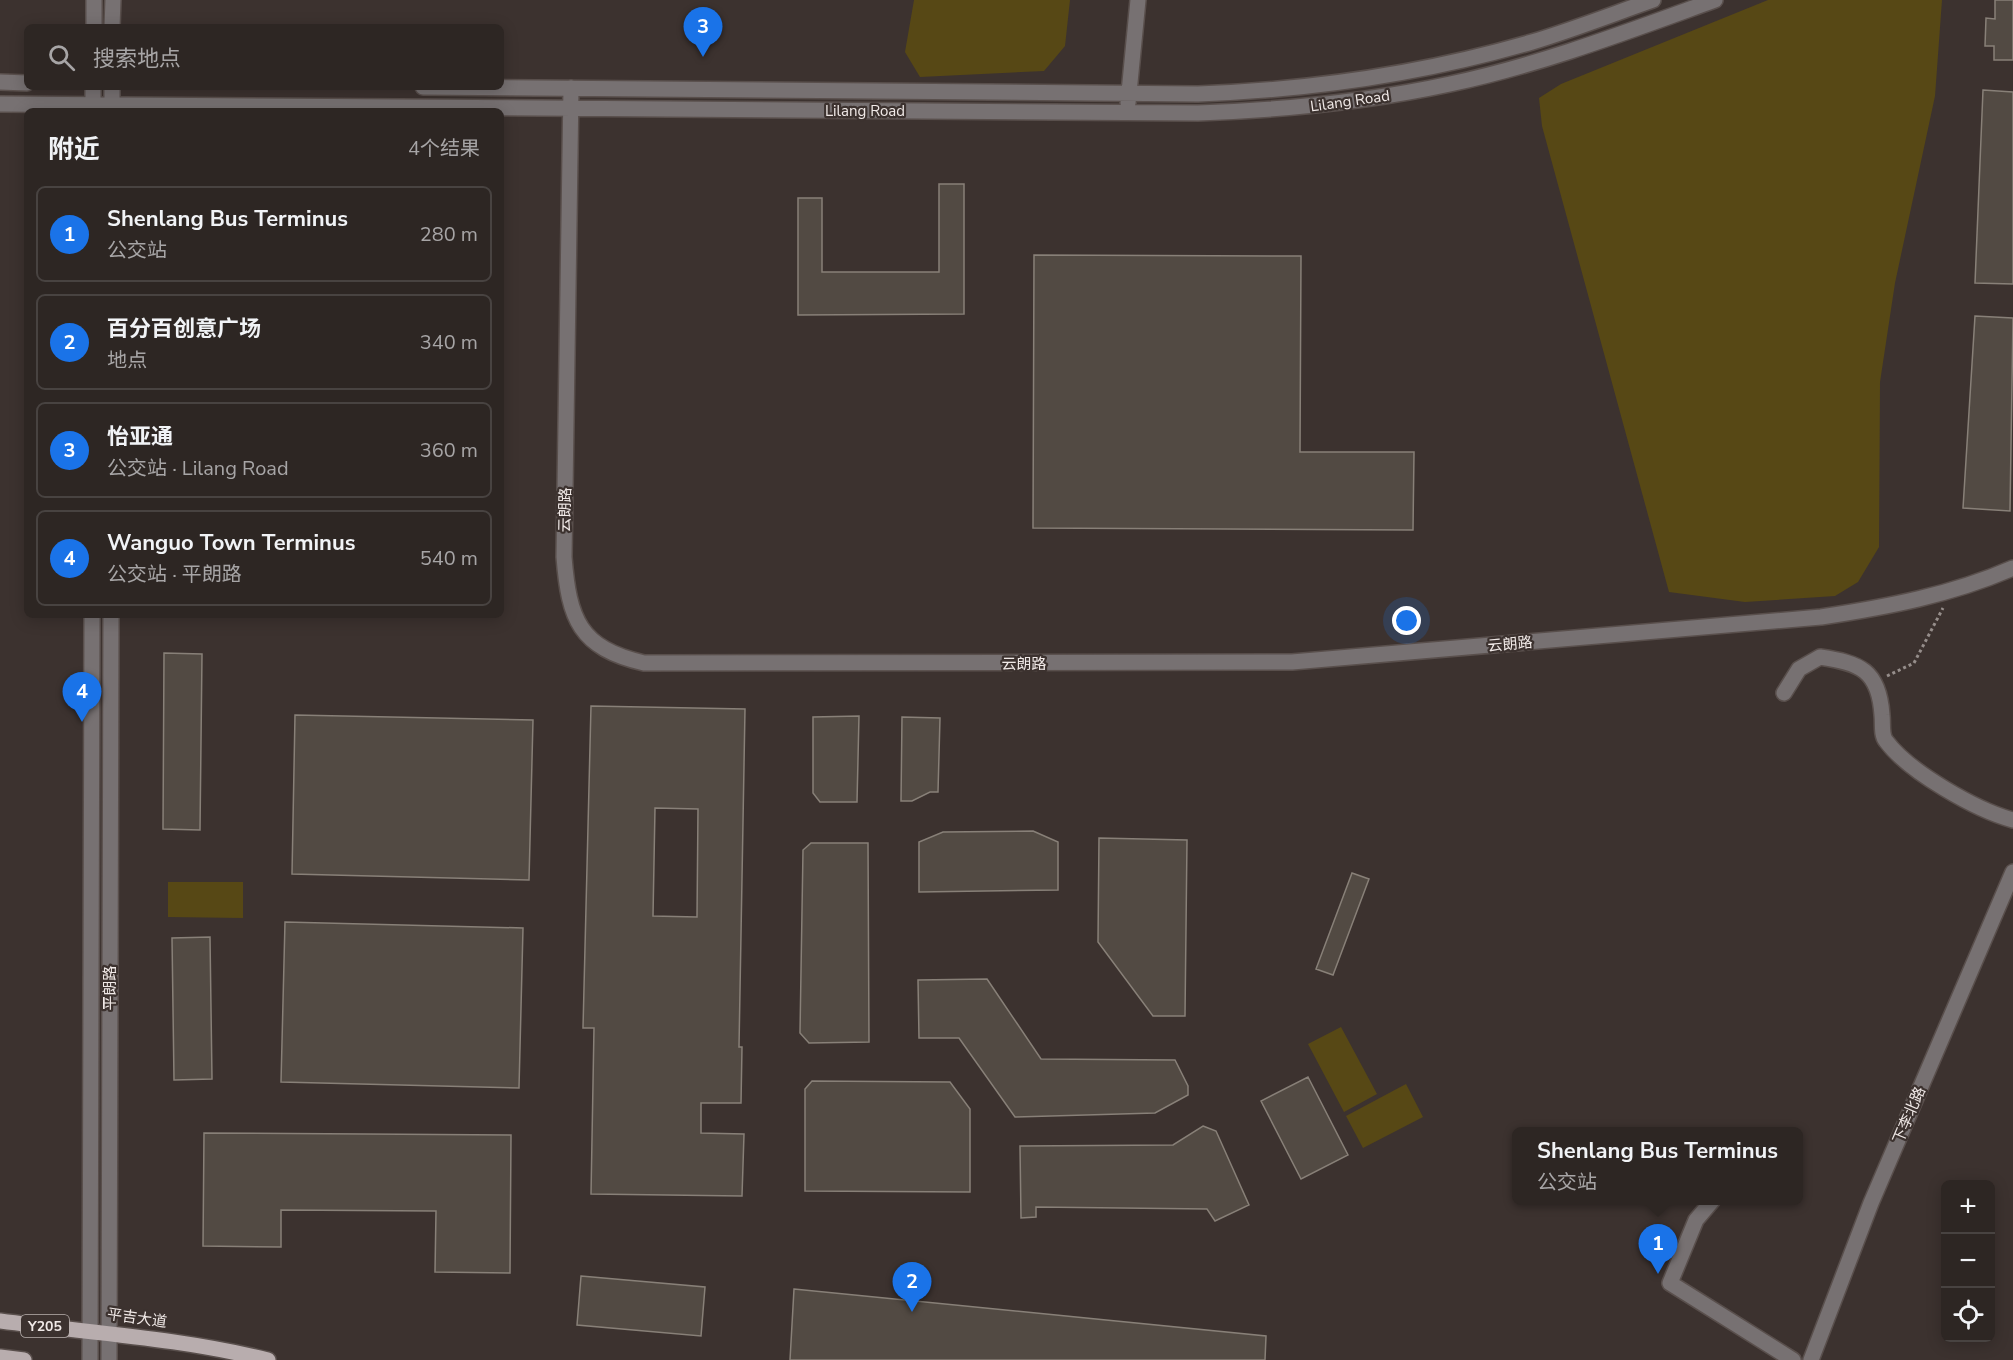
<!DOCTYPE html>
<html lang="zh">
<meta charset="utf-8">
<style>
body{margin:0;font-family:"Nunito Sans","Noto Sans SC",sans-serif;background:#393230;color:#f1f3f6}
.controls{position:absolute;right:18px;bottom:18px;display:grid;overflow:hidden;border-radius:9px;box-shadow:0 3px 15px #0003}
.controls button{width:54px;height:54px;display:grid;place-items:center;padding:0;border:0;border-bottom:2px solid #484341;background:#2d2623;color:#f1f3f6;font:30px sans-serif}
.you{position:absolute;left:1407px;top:621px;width:21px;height:21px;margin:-15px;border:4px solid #fff;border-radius:50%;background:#1a73e8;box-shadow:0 0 0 9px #1a73e833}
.badge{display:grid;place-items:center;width:39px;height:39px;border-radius:50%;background:#1a73e8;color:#fff;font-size:20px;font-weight:700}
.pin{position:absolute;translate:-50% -50px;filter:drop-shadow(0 2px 3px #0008)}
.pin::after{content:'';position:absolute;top:32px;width:21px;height:18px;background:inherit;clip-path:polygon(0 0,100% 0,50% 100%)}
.popup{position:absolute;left:1512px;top:1127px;width:291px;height:78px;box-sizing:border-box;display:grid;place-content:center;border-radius:9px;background:#2d2623;filter:drop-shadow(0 2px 4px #0005);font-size:20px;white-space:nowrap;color:#a7a5a6}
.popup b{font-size:22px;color:#f1f3f6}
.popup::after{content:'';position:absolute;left:50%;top:100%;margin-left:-12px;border:12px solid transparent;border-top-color:#2d2623}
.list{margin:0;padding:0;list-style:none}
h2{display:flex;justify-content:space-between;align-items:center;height:78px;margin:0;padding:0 24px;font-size:26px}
h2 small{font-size:20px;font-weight:400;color:#a7a5a6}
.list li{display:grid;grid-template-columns:39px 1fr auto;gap:18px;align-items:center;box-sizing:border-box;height:96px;margin:0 12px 12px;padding:0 12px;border:2px solid #484341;border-radius:9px}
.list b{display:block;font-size:22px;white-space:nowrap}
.list p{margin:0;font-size:20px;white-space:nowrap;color:#a7a5a6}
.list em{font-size:20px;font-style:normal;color:#a7a5a6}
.icon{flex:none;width:33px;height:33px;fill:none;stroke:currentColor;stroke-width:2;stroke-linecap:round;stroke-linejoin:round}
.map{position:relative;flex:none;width:2013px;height:1360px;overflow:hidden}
.search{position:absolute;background:#2d2623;box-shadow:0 3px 15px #0003;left:24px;top:24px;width:480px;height:66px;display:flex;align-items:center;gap:15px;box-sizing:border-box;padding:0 21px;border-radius:9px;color:#a7a5a6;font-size:22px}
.panel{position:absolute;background:#2d2623;box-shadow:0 3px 15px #0003;left:24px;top:108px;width:480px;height:510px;border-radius:9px}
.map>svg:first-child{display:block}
</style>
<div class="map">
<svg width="2013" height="1360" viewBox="0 0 2013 1360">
<rect width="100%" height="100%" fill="#3c322f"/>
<path fill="#574815" d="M914,0H1070L1065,46L1044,71L920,77L905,52Z
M1768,0H1942L1935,96L1895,283L1880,382L1879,547L1858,582L1835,596L1745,602L1669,592L1542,126L1539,98L1561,84Z
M168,882H243V918L168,917Z
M1341,1027L1377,1094L1344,1112L1308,1044Z
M1406,1084L1423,1117L1363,1148L1346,1116Z"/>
<path fill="#524a43" stroke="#888078" stroke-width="1.5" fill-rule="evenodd" d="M1995,0H2013V60H1994V46H1985L1986,18L1995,19Z
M1983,90L2013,92V284L1975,283Z
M939,184H964V314L798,315V198H822V272H939Z
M1034,255L1301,256L1300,452H1414L1413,530L1033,528Z
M1975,316L2013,318L2010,511L1963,508Z
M164,653L202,654L200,830L163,829Z
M591,706L745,709L739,1047H742L741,1103H701V1133L744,1134L742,1196L591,1194L594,1028H583ZM655,808L698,809L697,917L653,916Z
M295,715L533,720L529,880L292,874Z
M859,716L857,802H820L813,793V717Z
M902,717L940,718L938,792H930L912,801H901Z
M1033,831L1058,842V890L919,892V842L943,832Z
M1099,838L1187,840L1185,1016H1153L1098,942Z
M811,843H868L869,1042L809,1043L800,1033L803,850Z
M1352,873L1369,879L1333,975L1316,969Z
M285,922L523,928L519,1088L281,1082Z
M210,937L212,1079L174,1080L172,938Z
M987,979L1041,1059L1175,1060L1188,1086V1095L1155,1113L1015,1117L959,1038H919L918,980Z
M1308,1077L1348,1155L1301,1179L1261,1101Z
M812,1081L950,1082L970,1109V1192L805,1191V1089Z
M1203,1126L1216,1131L1249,1205L1215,1221L1207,1209L1036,1207V1217L1021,1218L1020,1146L1173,1145Z
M204,1133L511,1135L510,1273L435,1272L436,1211L281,1210V1247L203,1246Z
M581,1276L705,1287L701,1336L577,1325Z
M794,1289L1266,1336L1265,1360H790Z"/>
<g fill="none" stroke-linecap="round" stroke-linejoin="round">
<g stroke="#594f4c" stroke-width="18">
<path id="minor" d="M94,27V0
M112,27L113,0
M0,82L27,83
M423,87L1198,94C1311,90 1422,74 1532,42C1572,30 1613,14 1653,0
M571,88L564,557C569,619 579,648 644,663L1292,662L1821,617C1887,607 1951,595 2013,568
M1128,103L1138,0
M0,104L1198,113C1283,110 1367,102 1450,84C1540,65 1629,31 1715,0
M93,111V87
M112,111V87
M1784,693L1799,669L1820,657C1860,663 1879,670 1882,715C1883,723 1881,735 1886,741C1909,772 1976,810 2013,820
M1713,1200L1696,1220L1670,1283L1793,1360
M90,1360L92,615
M109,1360L111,615
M1811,1360L1871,1203L2013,872"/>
</g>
<g stroke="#594f4c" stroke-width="18">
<path id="major" d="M0,1321C90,1333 180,1338 268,1360
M0,1357L24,1360"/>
</g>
<path stroke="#968e8b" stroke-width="3" stroke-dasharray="3 3" stroke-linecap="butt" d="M1887,676L1914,663L1943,608"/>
<use href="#minor" stroke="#777172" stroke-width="15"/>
<use href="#major" stroke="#b8adae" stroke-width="15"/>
</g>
<g text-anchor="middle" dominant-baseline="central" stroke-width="4.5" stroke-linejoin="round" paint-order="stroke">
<rect fill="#3c322f" stroke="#bab2b0" stroke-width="1.5" x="21" y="1315" width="48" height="22" rx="4.5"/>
<g font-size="14" font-weight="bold" fill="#f0e9e7">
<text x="45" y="1326">Y205</text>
</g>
<g font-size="15" fill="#f0e9e7" stroke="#3c322f">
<text transform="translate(1350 101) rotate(-8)">Lilang Road</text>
<text x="865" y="111">Lilang Road</text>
<text transform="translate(565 510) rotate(-89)">云朗路</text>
<text transform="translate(1510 644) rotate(-5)">云朗路</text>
<text x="1024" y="664">云朗路</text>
<text transform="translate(110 988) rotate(-90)">平朗路</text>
<text transform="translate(1909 1115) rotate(-67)">下李北路</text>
<text transform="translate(137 1318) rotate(8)">平吉大道</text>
</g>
</g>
</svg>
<div class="controls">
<button>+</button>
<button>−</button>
<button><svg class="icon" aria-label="locate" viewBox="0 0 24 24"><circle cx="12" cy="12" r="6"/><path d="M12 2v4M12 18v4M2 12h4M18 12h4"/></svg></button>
</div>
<div class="you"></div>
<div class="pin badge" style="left:1658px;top:1274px">1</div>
<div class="popup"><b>Shenlang Bus Terminus</b>公交站</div>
<div class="pin badge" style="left:912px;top:1312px">2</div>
<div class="pin badge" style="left:703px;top:57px">3</div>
<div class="pin badge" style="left:82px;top:722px">4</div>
<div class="search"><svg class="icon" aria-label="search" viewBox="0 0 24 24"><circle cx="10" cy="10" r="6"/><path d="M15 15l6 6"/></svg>搜索地点</div>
<section class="panel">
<h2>附近<small>4个结果</small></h2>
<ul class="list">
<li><span class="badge">1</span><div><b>Shenlang Bus Terminus</b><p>公交站</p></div><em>280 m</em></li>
<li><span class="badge">2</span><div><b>百分百创意广场</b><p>地点</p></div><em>340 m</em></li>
<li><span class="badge">3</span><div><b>怡亚通</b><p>公交站 · Lilang Road</p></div><em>360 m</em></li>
<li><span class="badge">4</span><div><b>Wanguo Town Terminus</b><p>公交站 · 平朗路</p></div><em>540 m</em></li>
</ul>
</section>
</div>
